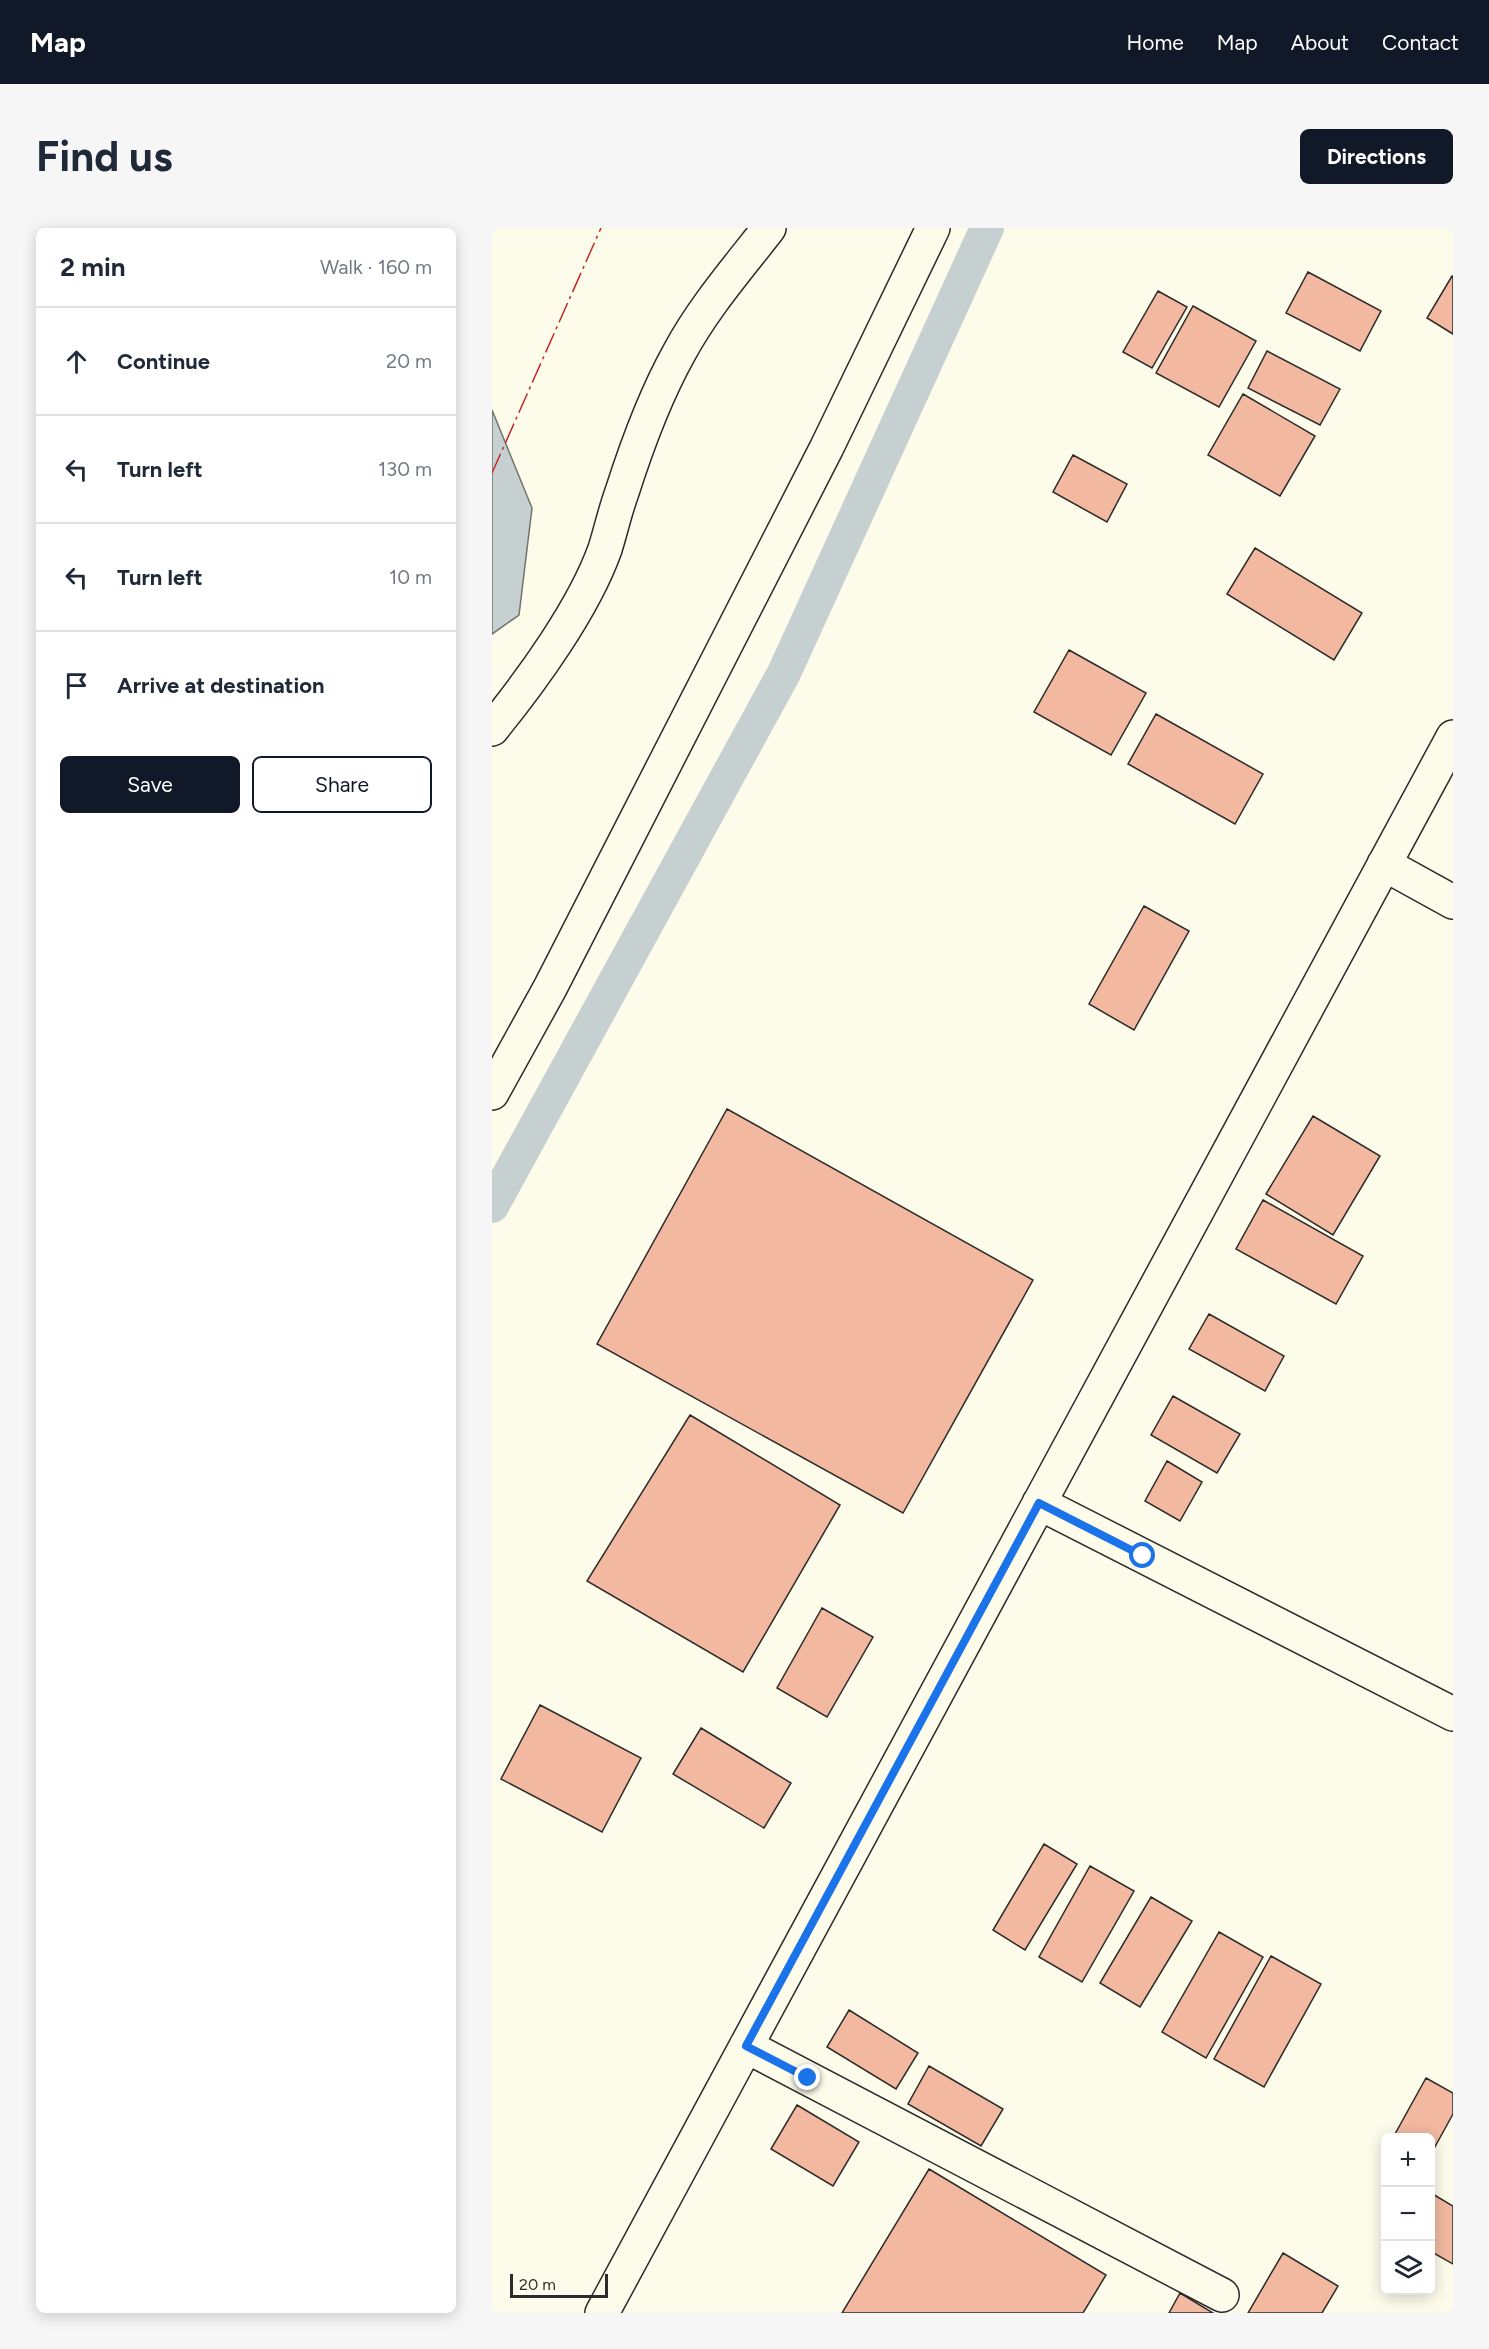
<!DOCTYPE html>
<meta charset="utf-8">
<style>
body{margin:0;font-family:Figtree,sans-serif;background:#f6f6f7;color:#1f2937}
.controls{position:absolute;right:18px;bottom:18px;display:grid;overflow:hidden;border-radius:9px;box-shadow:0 3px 15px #0003}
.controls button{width:54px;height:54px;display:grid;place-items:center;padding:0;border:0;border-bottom:2px solid #e0e1e3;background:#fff;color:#1f2937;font:30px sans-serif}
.scale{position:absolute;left:18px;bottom:15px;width:98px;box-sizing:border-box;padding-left:6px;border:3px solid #2b2b2b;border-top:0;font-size:16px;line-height:21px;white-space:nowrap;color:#2b2b2b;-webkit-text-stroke:4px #fdfbea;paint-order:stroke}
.stop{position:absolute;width:18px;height:18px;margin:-14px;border:4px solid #1a73e8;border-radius:50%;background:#fff}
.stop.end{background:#1a73e8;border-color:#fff;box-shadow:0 2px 6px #0008}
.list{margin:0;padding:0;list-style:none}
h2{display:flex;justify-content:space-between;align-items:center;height:78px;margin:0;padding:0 24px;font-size:26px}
h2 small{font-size:20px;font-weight:400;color:#747a83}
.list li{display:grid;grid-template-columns:39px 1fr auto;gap:18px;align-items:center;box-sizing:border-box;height:108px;padding:0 24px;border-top:2px solid #e0e1e3}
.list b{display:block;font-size:22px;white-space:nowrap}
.list em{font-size:20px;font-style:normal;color:#747a83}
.actions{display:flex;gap:12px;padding:18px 24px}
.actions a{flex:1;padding:14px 0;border:2px solid #111827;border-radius:9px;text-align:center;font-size:21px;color:#111827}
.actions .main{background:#111827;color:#fff}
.icon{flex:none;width:33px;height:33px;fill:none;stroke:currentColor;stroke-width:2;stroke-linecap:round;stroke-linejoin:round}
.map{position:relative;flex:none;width:961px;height:2085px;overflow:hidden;border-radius:9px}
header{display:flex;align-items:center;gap:36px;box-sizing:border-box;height:84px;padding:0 30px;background:#111827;color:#fff}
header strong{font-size:28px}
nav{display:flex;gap:33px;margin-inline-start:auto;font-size:21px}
.intro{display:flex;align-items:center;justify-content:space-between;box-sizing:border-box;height:144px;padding:0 36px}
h1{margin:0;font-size:42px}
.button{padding:15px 27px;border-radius:9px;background:#111827;color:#fff;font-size:21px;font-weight:700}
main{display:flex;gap:36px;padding:0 36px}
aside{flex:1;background:#fff;border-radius:9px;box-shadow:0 3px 15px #0003}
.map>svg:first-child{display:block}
</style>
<header>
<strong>Map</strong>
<nav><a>Home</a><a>Map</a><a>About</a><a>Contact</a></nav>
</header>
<div class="intro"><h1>Find us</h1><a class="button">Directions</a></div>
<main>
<aside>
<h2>2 min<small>Walk · 160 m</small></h2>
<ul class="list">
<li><svg class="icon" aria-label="ahead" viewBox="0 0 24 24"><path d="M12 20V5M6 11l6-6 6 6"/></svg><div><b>Continue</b></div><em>20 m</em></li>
<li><svg class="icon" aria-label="left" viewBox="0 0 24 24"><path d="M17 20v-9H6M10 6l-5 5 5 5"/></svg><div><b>Turn left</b></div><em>130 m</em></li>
<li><svg class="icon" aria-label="left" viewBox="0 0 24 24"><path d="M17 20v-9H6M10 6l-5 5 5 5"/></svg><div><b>Turn left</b></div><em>10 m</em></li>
<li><svg class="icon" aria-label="arrive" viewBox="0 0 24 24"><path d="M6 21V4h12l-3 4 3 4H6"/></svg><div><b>Arrive at destination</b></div></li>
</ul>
<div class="actions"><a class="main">Save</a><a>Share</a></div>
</aside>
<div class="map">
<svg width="961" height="2085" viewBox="0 0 961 2085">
<rect width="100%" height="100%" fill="#fdfbea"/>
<path fill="#c7d0d0" stroke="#74746e" stroke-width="1.5" d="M0,182L40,280L27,387L0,406Z"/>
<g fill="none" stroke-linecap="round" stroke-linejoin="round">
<path stroke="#c7d0d0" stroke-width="34" d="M0,978L292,445L495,0"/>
</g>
<path fill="#f2b8a0" stroke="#2b2b2b" stroke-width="1.5" d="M816,44L889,83L868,123L794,85Z
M960,48H961V106L935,90Z
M666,63L695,79L660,140L631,124Z
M701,78L764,113L727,179L664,145Z
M775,123L848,161L828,197L756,160Z
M751,166L823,208L788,268L716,227Z
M581,227L635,256L615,294L561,264Z
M763,320L870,385L842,432L735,366Z
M577,422L654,465L619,527L542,484Z
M664,486L771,546L743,596L636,536Z
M652,678L697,703L642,802L597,776Z
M235,881L541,1052L411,1285L105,1116Z
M821,888L888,928L841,1007L774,966Z
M771,972L871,1028L844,1076L744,1021Z
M717,1086L792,1128L773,1163L697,1121Z
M681,1168L748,1206L725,1245L659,1207Z
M198,1187L348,1277L251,1444L95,1353Z
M675,1233L710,1254L688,1293L653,1273Z
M330,1380L381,1409L335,1489L285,1460Z
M48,1477L149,1530L110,1604L9,1551Z
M209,1500L299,1555L272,1600L181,1546Z
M552,1616L585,1636L533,1722L501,1702Z
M598,1638L642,1663L590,1754L547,1729Z
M659,1669L700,1693L648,1779L608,1755Z
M727,1704L771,1729L714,1830L670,1804Z
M779,1728L829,1756L772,1859L722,1831Z
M357,1782L426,1825L404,1861L335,1819Z
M437,1838L511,1881L489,1918L416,1876Z
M934,1850L961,1865V1886L939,1926L938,1910H909L903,1906Z
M305,1877L367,1914L341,1958L279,1921Z
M437,1941L614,2047L591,2085H350Z
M939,1965L961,1978V2036L938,2023Z
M791,2025L846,2058L830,2085H756Z
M688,2065L721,2085H677Z"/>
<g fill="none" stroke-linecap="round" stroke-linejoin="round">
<g stroke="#2b2b2b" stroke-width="36">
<path id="minor" d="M0,501C40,452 92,380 113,321C119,302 123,283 130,264C145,217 163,168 187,125C211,80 246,40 277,0
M892,636L961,674
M0,865L58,760L335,219L441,0
M547,1275L961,1486
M254,1818L730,2067
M110,2085L961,509"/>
</g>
<use href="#minor" stroke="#fdfbea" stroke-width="33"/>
<path stroke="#c62828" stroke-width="1.5" stroke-dasharray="21 4.5 3 4.5" stroke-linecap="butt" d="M0,245L109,0"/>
</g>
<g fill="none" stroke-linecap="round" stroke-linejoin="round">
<path stroke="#1a73e8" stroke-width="8" d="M316,1850L254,1818L547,1275L651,1328"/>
</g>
</svg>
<div class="controls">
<button>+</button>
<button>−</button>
<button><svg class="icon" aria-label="layers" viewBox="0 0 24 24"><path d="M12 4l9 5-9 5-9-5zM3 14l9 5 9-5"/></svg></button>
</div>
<div class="scale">20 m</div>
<div class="stop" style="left:651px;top:1328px"></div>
<div class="stop end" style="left:316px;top:1850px"></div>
</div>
</main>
